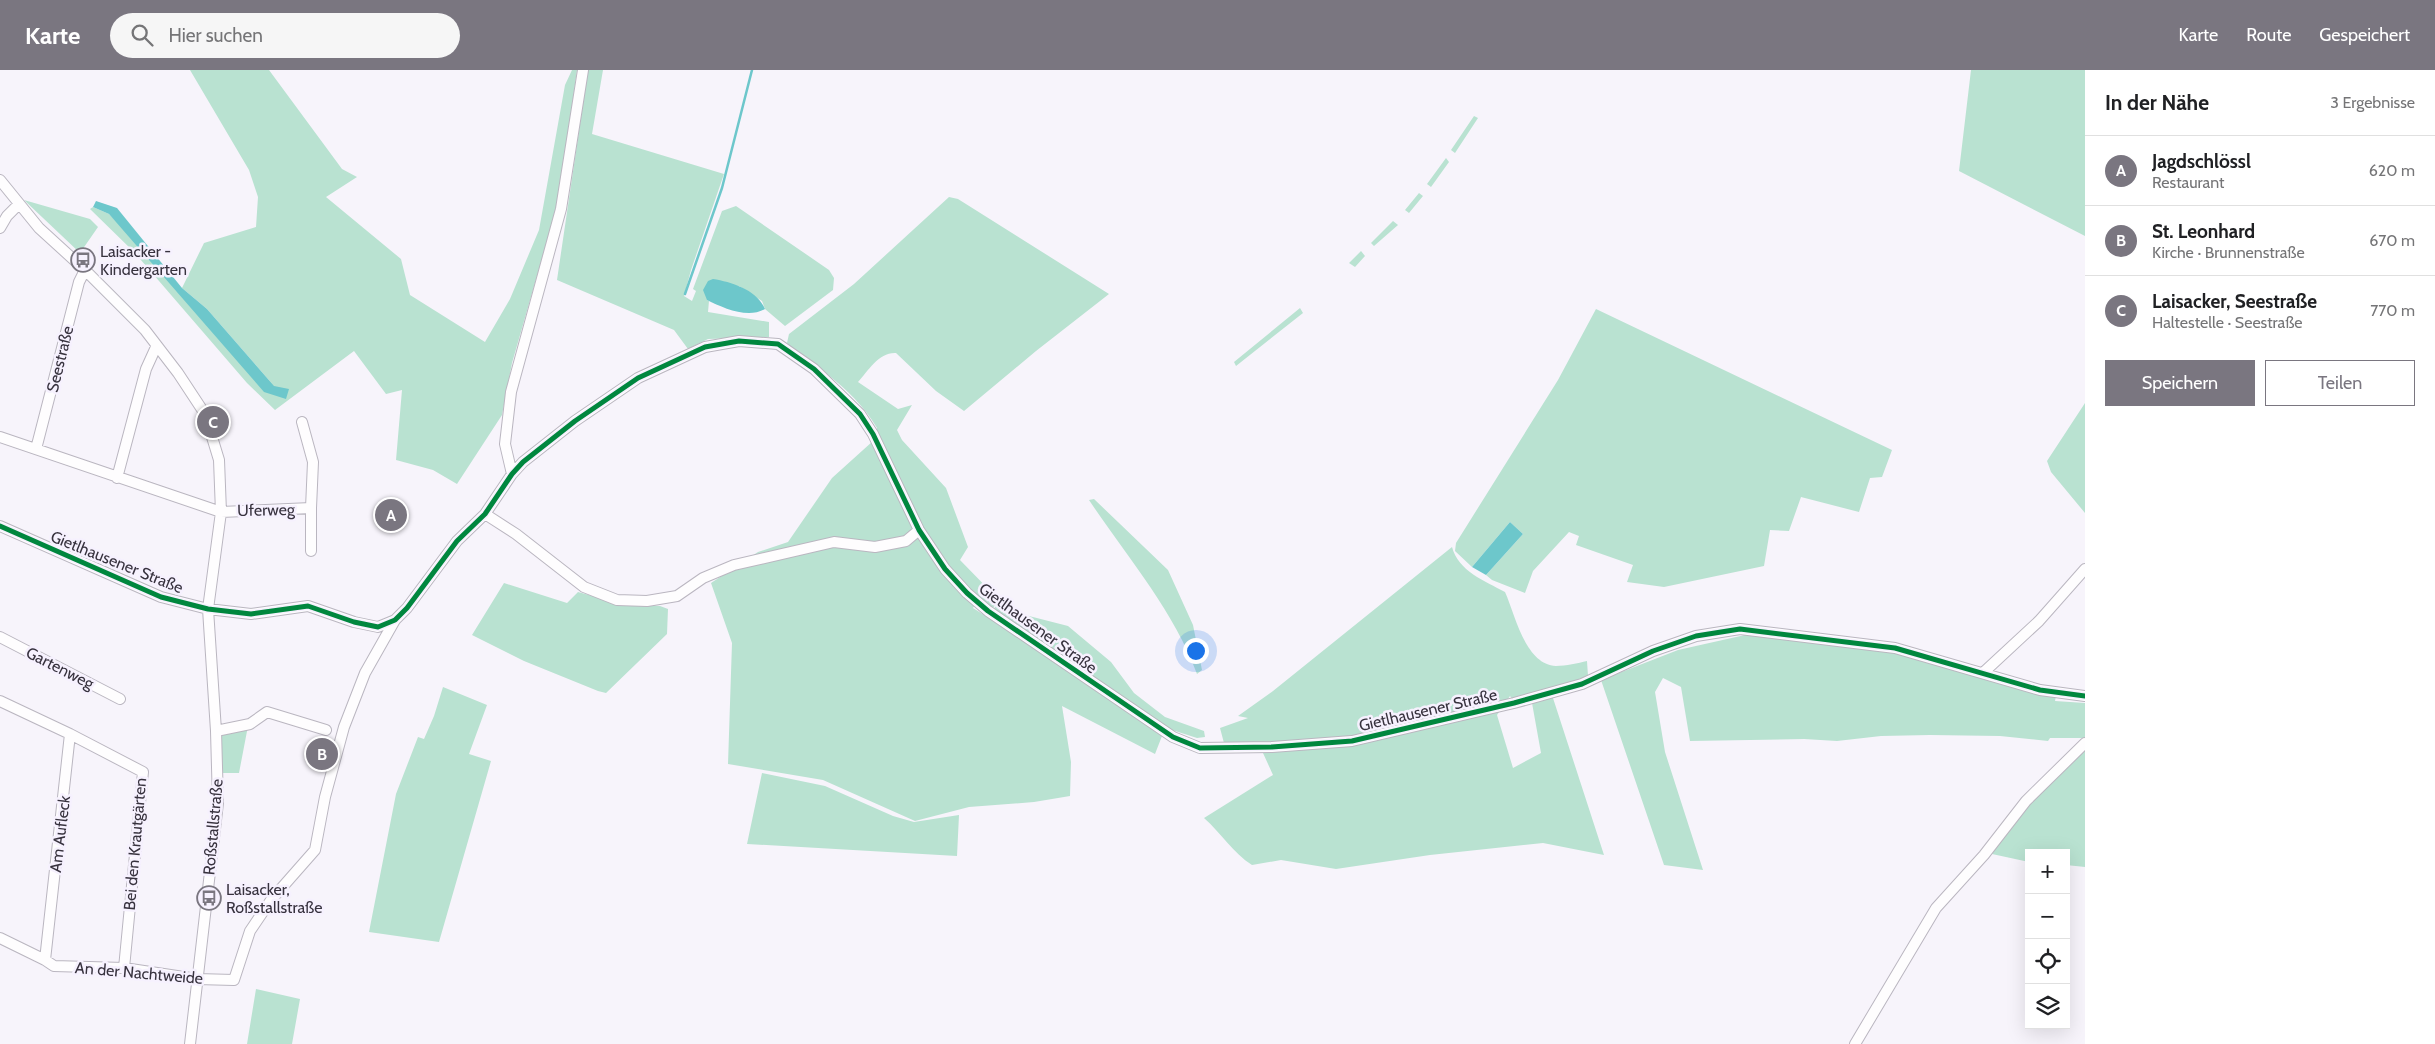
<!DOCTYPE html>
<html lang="de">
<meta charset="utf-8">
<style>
body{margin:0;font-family:Cabin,sans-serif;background:#f6f6f6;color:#202124}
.controls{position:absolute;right:15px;bottom:15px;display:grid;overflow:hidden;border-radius:0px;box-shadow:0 5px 20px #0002}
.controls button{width:45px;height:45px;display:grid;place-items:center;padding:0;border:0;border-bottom:1px solid #e0e0e0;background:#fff;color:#202124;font:25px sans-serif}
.you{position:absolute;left:1195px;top:580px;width:18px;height:18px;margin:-12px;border:4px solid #fff;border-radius:50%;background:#1a73e8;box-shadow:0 0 0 8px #1a73e833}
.badge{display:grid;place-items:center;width:32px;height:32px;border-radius:50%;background:#7a7680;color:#fff;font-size:16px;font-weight:700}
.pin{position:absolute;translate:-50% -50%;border:2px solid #fff;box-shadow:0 1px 5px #0006}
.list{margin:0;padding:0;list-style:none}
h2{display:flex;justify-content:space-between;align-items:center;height:65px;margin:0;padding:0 20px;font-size:21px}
h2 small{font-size:16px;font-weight:400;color:#757577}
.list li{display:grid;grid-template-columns:32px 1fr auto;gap:15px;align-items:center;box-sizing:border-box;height:70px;padding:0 20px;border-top:1px solid #e0e0e0}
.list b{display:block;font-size:19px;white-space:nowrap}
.list p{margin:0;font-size:16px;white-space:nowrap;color:#757577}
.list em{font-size:16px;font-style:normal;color:#757577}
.actions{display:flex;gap:10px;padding:15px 20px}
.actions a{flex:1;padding:11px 0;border:1px solid #7a7680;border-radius:0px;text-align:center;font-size:18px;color:#7a7680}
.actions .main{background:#7a7680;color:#fff}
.icon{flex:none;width:28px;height:28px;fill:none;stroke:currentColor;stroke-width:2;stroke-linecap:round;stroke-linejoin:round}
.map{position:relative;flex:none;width:2085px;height:974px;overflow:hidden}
header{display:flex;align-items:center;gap:30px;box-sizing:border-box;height:70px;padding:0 25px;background:#7a7680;color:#fff}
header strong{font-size:24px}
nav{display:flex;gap:28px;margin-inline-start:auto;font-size:18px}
.search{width:350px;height:45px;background:#f6f6f6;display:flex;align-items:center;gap:12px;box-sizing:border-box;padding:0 18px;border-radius:28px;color:#757577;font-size:19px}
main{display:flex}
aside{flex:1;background:#fff}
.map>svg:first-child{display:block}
</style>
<header>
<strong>Karte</strong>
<div class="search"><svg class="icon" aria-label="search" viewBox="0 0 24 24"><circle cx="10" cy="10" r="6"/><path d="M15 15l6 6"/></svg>Hier suchen</div>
<nav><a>Karte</a><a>Route</a><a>Gespeichert</a></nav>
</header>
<main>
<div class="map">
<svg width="2085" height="974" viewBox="0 0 2085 974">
<rect width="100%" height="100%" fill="#f7f4fb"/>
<path fill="#b9e2d1" d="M190,0H269L342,99L357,107L326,127L401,189L410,225L485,272L510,229L539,160L565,15L572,0H577L559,129L512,293L502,345L457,414L433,400L396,390L402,320L386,324L354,281L275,340L247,313L134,182L90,139L93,137L109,144L274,316L207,239L182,218L204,173L256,157L258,127L249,100Z
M588,0H603L592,64L724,104L691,200L684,226L692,231L696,221L693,219L722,141L736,136L829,200L834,208L833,220L785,256L765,239L762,231L739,216L707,230L709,231L708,242L769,252V267L708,269L688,279L674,260L557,210Z
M1971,0H2085V166L1959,101Z
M1474,46L1478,48L1455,83L1451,80Z
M1446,88L1449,92L1431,117L1427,114Z
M1419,123L1423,126L1409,143L1405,140Z
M949,127L958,129L1109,224L1036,281L964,341L936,321L896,283C879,282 868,301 858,312L898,339L912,335L897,360L902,370L946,418L968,477L960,490L999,530L993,538L980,528L973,538L1008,560L993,539L1001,532L1029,546L1068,556L1111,592L1134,623L1165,647L1204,661L1205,667L1197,668L1169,659L1162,666L1155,684L1062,636L1071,692L1070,726L1034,732L969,737L915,751L823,710L728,694L732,573L711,513L758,482L788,472L832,408L873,371L877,358C864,336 847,320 827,304C814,293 799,285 787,273L789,264L854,214Z
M24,130L90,149L98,157L80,183Z
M1393,151L1398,155L1374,176L1371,173Z
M1361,181L1365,186L1355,197L1349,193Z
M1300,238L1303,243L1236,296L1234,292Z
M1596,239L1892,380L1882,407L1870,408L1859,442L1801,427L1789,461L1770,460L1764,496L1664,517L1627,512L1633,495L1576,475L1579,466L1569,462L1533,501L1525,523L1492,510L1486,505L1523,464L1510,452L1472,497L1455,481L1456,473L1558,310Z
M2085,333V443L2051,402L2047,391Z
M1094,429L1168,500L1193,555L1202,600L1197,604C1173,539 1127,487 1089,430Z
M1452,477C1458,501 1485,511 1505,522C1515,544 1525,595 1556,596C1566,596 1578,593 1587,591L1588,606L1548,620L1512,629L1510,626L1497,645L1513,698L1541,683L1532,633L1552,625L1604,785L1543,773L1430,785L1336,799L1281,790L1252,795C1233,783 1222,764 1204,748L1273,705L1258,672L1224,673L1220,658L1248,648L1238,646L1273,621Z
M504,513L567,533L578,522L618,533L660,536L668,539L667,564L606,623L598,621L524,591L472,565Z
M1745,565L1890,582L2056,626L2055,631L2085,633V668H2050L2048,671L2000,666L1930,665L1881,666L1837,671L1804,669L1690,671L1681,617L1663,608L1655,622L1665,682L1703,800L1664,795L1601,610L1678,580Z
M443,617L487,635L469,684L491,691L439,872L369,862L396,724L418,667L424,669L434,646Z
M248,656L239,703H220L219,663Z
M2085,680V797L2066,795V783H2029V792L1992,784L2015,751L2050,710Z
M762,703L825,716L893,746L914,752L959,745L957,786L747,774Z
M256,919L300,929L292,974H247Z"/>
<path fill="#6dc7cb" d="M96,131L117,138L182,218L207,239L274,316L289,319L286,329L264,322L109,144L93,137Z
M713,209C732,212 757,220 765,239C748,249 723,238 707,230L703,220L708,211Z
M1510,452L1523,464L1486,505L1472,497Z"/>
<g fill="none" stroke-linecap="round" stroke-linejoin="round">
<path stroke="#6dc7cb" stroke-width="2.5" d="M685,224L722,118L752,0"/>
<g stroke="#bab6c0" stroke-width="12">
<path id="minor" d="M0,110L39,158L85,200L145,260L178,303L205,344L219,390L221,442L208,539L216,661L218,733L190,974
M0,158L7,146L19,134
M302,352L313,392L311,438
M0,367L221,442L311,438V481
M36,379L79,212L85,200
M512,404L505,374L511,322L561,139L583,0
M117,408L146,299L156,277
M485,444L516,464L584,517L617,530L647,531L677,526L703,508L734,495L834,472L875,477L906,471L919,460
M0,456L161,527L208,539L251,544L308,536L354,552L378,557L395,550L407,538L457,471L485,444L512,404L523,392L575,351L638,308L705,277L739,271L778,274L814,299L860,344L873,364L919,460L945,499L967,523L988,541L1173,667L1200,678L1272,677L1352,671L1514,633L1582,614L1653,581L1696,566L1740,559L1895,578L2040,620L2085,626
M0,567L120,629
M1984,602L2039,551L2085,499
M0,631L70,664L45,890L0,868
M216,661L250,654L267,642L326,660
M70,664L143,702L124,898
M45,890L54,896L124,898L197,909L234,910L250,861L271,830L315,780L325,727L344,657L365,603L395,550
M1855,974L1936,838L1984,785L2026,731L2085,673"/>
</g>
<use href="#minor" stroke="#fefdfe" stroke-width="10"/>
<g stroke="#f6f1fe" stroke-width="8">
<path id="cycleway" d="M0,456L161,527L208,539L251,544L308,536L354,552L378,557L395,550L407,538L457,471L485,444L512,404L523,392L575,351L638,308L705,277L739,271L778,274L814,299L860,344L873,364L919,460L945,499L967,523L988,541L1173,667L1200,678L1272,677L1352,671L1514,633L1582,614L1653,581L1696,566L1740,559L1895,578L2040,620L2085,626"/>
</g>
<use href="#cycleway" stroke="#00873e" stroke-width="5"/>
</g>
<defs>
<g id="bus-ring" transform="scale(1.25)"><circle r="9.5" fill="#f6f1fe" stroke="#7a7680" stroke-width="1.5"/><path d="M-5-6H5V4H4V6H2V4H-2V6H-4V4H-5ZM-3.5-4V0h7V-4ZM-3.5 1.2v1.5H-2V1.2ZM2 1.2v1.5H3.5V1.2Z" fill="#7a7680"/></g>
</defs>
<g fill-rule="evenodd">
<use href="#bus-ring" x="83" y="190"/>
<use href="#bus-ring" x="209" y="828"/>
</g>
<g text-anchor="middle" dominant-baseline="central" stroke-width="5" stroke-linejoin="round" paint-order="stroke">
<g font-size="16" fill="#37323e" stroke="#f6f1fe" text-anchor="start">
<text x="100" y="181">Laisacker -<tspan x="100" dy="18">Kindergarten</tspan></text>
<text x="226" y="819">Laisacker,<tspan x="226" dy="18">Roßstallstraße</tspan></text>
</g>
<g font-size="16" fill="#37323e" stroke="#f6f1fe">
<text transform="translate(60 289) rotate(-76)">Seestraße</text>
<text transform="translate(266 440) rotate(-1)">Uferweg</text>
<text transform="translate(117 492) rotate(22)">Gietlhausener Straße</text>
<text transform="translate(1038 558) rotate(36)">Gietlhausener Straße</text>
<text transform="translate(60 598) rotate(27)">Gartenweg</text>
<text transform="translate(1428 640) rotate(-13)">Gietlhausener Straße</text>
<text transform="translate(213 757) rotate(-85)">Roßstallstraße</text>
<text transform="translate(60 764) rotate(-83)">Am Aufleck</text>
<text transform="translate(135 774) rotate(-85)">Bei den Krautgärten</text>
<text transform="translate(139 903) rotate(5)">An der Nachtweide</text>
</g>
</g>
</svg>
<div class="controls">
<button>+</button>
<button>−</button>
<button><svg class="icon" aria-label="locate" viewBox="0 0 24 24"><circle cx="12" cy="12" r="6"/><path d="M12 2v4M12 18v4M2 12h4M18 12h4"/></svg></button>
<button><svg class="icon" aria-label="layers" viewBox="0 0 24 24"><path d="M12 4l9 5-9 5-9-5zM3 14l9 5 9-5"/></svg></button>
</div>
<div class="you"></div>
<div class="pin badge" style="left:391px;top:445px">A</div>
<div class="pin badge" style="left:322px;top:684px">B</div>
<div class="pin badge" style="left:213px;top:352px">C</div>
</div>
<aside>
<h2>In der Nähe<small>3 Ergebnisse</small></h2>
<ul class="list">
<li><span class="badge">A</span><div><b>Jagdschlössl</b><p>Restaurant</p></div><em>620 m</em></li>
<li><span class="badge">B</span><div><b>St. Leonhard</b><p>Kirche · Brunnenstraße</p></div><em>670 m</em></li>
<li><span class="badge">C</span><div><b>Laisacker, Seestraße</b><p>Haltestelle · Seestraße</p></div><em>770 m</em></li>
</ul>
<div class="actions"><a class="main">Speichern</a><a>Teilen</a></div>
</aside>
</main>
